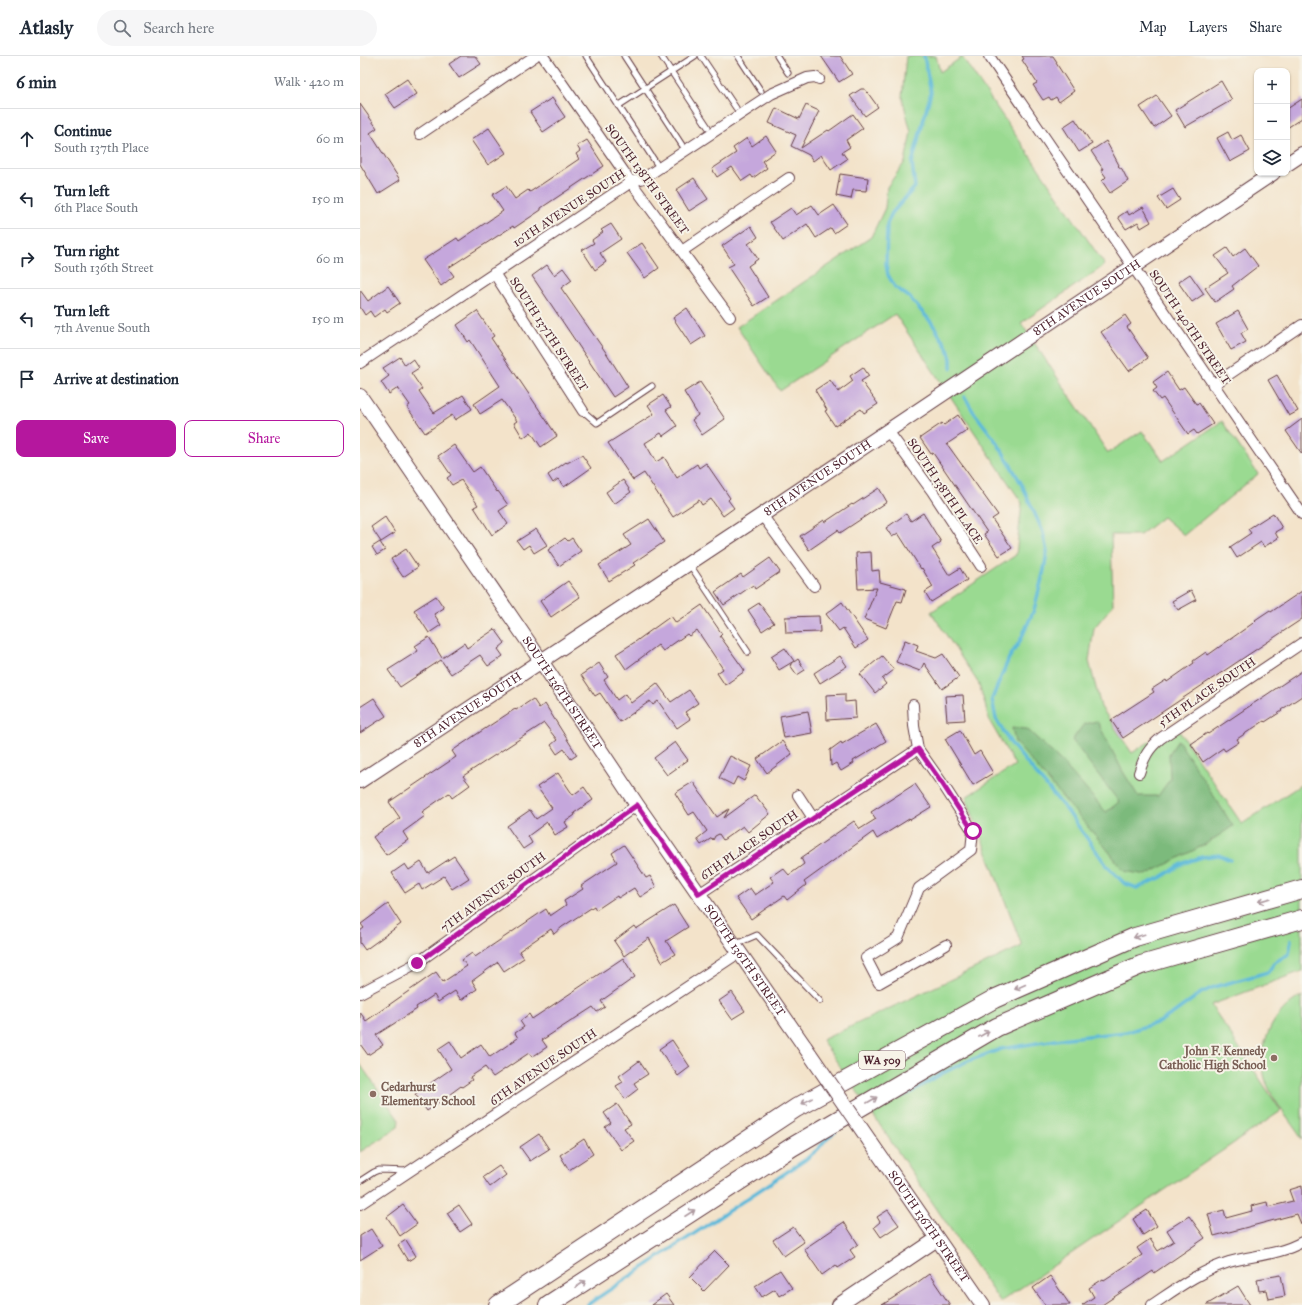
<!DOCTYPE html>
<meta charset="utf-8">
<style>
body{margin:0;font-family:"IM FELL Great Primer",serif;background:#f6f6f7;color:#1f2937}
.controls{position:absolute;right:12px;top:12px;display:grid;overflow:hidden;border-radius:8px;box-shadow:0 1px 3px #0004}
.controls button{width:36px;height:36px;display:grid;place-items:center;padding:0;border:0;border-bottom:1px solid #e0e1e3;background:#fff;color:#1f2937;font:20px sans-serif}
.stop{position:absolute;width:12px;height:12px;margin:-9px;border:3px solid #b5179e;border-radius:50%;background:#fff}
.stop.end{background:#b5179e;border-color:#fff;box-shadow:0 1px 4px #0008}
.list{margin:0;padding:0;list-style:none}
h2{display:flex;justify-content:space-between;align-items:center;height:52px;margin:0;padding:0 16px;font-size:17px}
h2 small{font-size:13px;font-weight:400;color:#747a83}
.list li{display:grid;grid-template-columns:26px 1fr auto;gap:12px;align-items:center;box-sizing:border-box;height:60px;padding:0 16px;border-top:1px solid #e0e1e3}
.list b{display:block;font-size:15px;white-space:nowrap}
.list p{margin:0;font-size:13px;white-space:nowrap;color:#747a83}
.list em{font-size:13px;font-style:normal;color:#747a83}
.actions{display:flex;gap:8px;padding:12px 16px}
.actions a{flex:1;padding:9px 0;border:1px solid #b5179e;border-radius:8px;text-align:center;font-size:14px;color:#b5179e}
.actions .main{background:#b5179e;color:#fff}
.icon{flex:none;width:22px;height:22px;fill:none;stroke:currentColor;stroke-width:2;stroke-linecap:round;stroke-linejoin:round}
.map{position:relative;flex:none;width:942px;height:1249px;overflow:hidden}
header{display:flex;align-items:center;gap:24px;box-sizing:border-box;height:56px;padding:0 20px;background:#fff;border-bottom:1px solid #e0e1e3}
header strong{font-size:19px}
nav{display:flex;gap:22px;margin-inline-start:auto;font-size:14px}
.search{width:280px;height:36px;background:#f6f6f7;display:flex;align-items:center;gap:10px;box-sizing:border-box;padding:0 14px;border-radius:22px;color:#747a83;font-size:15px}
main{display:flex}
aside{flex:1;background:#fff}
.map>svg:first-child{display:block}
</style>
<header>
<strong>Atlasly</strong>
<div class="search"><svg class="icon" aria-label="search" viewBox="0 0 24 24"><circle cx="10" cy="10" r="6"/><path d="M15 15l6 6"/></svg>Search here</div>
<nav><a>Map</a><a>Layers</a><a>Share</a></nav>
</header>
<main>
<aside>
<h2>6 min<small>Walk · 420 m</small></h2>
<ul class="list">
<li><svg class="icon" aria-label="ahead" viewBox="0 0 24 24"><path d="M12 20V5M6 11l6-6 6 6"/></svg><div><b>Continue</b><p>South 137th Place</p></div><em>60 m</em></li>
<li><svg class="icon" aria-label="left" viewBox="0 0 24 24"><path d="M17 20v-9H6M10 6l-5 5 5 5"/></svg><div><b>Turn left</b><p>6th Place South</p></div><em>150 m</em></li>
<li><svg class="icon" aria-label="right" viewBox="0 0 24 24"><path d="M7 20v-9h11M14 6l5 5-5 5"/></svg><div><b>Turn right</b><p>South 136th Street</p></div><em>60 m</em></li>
<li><svg class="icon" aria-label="left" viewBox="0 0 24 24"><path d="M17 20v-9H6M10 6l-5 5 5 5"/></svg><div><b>Turn left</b><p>7th Avenue South</p></div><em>150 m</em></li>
<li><svg class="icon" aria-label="arrive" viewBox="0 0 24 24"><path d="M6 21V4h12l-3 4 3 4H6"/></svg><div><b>Arrive at destination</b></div></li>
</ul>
<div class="actions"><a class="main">Save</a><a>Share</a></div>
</aside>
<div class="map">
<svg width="942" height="1249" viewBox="0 0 942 1249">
<rect width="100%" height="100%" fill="#f7f3e8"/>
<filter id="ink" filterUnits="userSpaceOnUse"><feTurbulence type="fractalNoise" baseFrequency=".025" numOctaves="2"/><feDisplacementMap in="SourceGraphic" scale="8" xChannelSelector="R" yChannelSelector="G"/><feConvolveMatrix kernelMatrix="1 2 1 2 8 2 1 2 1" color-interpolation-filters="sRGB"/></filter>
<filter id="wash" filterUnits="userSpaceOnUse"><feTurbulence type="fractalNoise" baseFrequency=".012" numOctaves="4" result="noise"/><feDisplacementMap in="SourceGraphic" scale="16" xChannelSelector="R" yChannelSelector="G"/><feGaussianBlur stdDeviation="0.9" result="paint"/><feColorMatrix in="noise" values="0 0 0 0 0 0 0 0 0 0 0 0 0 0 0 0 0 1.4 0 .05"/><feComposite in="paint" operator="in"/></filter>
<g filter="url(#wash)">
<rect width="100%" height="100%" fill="#f3e3ca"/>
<path fill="#9ada91" stroke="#727c5e" d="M546,0H576L580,16L602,1L745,209L661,267L748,397L782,375L803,405L862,365L898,418L824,479L803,461L780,479H751L753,549L734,572L729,605L741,651L772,697L815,669L882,768L942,728V915L851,949L921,1055L640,1246L462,984L662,890L606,741L655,709L630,666L619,628L571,556L656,499L662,447L535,258L420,335L377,271L511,181L525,152L527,131L545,106L551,76L542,41Z
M942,940V1083C930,1065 914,1046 906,1026C895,993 912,954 942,940Z
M0,1008L39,1064L38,1071L0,1096Z"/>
<path fill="#7bba7b" stroke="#626c53" d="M737,665L762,714L778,740H798L810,723L809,698L818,684L873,770L846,788L786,819L764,815L746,792L655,686L652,672L667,673L701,705L746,756L759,746L712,684L724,668Z"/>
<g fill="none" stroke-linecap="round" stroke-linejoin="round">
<path stroke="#5cb9da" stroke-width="3.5" d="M564,0L571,36L552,107L555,131L532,157L527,168L526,209L528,219L535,231L549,241L572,267L588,293L591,303V312
M605,341L613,355L638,388L661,427L683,476L687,496L684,514L674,554L660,585L649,602L632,643L636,663L652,689L708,756L747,810L764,827L777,832L800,822L824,807L842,801L859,799L870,804
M518,1051L541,1040L548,1038L581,1018L608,1005L641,993L708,982L767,976L799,966L815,956L841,937L854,931L908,916L915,906L929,898L931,884
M227,1249L445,1104L458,1093L468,1081L475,1076"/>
</g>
<g id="blocks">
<path fill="#c5a7dc" d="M101,0H115L121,8L99,22L89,8Z
M461,0H480L492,18L479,26Z
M662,0H693L697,6L696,7L714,35L699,46L696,41L691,44L689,41L683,44L673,29L677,27L662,4L664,3Z
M47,23L57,38L35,52L25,38Z
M861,25L872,44L825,71L815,54Z
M501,33H505L518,51L505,60L490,40Z
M797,40L811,60L794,72L780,51Z
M192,42L205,61L183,76L170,56Z
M942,43V62L927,72V53Z
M0,48L17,72L10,77L40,124L18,138L0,108Z
M446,49L459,55L441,92L468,74L469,75L493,58L503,72L486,84L490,91L482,96L487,103L471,114L461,99L453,105L449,99L431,90L436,79L409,67L416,52L439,63Z
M715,63L732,88L719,96L703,71Z
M129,72L146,97L128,109L111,84Z
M868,76L872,84L881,79L890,95L870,106L857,82Z
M406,80L416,95L402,105L407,112L393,122L391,119L382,125L372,111L357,121L352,113L376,97L373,92L387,82L392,90Z
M227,84L244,110L181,152V154L154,172L153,170L88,212L94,220L81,230L63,204L97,182L99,185L143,155L132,139L146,130L155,143L168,134L170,136L219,103L216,98L220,95L217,90Z
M746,85L759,109L758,110L762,113L768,125L750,137L742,125L746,121L741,114L743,113L731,95Z
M480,118L508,122L506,135L493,134L491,143L476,140Z
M334,122L348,143L329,155L316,134Z
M813,133L820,144L806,153L798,142Z
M452,149L459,159L474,149L487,168L474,177L471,172L456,182L447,168L423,185L410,166L431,152L436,159Z
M783,151L791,166L781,172L778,166L766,173L758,161L767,155L769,159Z
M251,168L261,183L240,197L246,206L235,214L222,194L234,187L232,184L243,176L241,174Z
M391,170L398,181L388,188L398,203L388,210L408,241L394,250L368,211L374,208L362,190Z
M282,187L299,212L285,222L267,197Z
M867,192L873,201L885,192L898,210L872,230L874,233L855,246L845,232L868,217L855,200Z
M187,209L194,219L203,212L212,224L201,232L247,298L268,331L253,341L172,220Z
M830,218L844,238L832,246L818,226Z
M28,230L40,247L27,256L25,253L14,261L10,255L5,259L0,251V234L8,245Z
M327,252L345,280L331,289L313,262Z
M117,255L134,280L131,282L197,380L181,391L171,376L163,382L154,367L157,365L142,344L120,358L114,348L140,330L110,284L108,286L97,269Z
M878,255L888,273L881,277L886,286L871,294L856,268Z
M765,259L771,268L767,271L788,302L769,315L741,276Z
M40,301L45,309L53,303L59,312L51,317L62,333L59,335L74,357L103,339L112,353L95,364L92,359L65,377L47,351L50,349L38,332L29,338L21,326L29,320L23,312Z
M503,311L509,320L501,325L518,348L504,357L501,353L475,370L465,355L467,354L455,334L470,324L478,336L493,325L490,320Z
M807,316L819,334L824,331L836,348L839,347L853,368L837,378L834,374L828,378L803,342L800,344L793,335L797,332L793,326Z
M917,319L938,355L929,360L908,324Z
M340,326L365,363L342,379L332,364L338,359L324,336Z
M303,339L311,351L306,354L317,370L303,380L301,377L285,387L296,406L304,401L317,422L337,408L339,412L346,407L370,442L368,444L374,452L363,460L351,443L342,449L339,444L313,461L284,417L273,424L248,387L294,358L288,349Z
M598,359L608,374L587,388L638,459L632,463L652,492L639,500L624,478L627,476L573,397L571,398L560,382L582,367L584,369Z
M942,363V398L926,375Z
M94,389L113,416L120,411L137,436L138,435L148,449L139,455L148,468L132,479L114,451L118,449L101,424L92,429L87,422L91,419L78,400Z
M222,399L231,412L204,431L198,423L193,427L188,419L206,406L207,407Z
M263,424L271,436L254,448L246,436Z
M519,432L527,446L480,477L478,474L449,494L440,480L464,464L465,466L492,448L493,449Z
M563,457L581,486L572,492L589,519L600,512L607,524L571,546L565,536L573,531L562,512L561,513L538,477L532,481L526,472L546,458L551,465Z
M913,457L922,472L915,476L918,482L904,491L901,486L877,502L870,491L891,477L888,473Z
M25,461L35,477L21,486L11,471Z
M289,463L304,486L273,507L275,509L249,525L239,509L271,489L264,479Z
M176,473L187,489L174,497L169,489L163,493L157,485Z
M205,482L208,485L212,482L221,495L199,510L188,494Z
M20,486L25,494L17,499L12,491Z
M46,493L58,511L43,521L31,503Z
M511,496L512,515L519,514L520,526L546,533L542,546L537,545L526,572L504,563L517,532L498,533L496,497Z
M410,502L420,516L395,533L393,529L364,549L355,536L381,518L383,521Z
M208,525L220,541L191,561L180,545Z
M831,534L836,544L818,554L812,545Z
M942,535V563L763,682L751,664L794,636L792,633L806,624L807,626L834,607L833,605L846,596L848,599L896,565L895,564L910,554L911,556Z
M76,540L84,552L74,558L81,569L69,577L54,554Z
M482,546L508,584L496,592L483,572L479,575L466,558Z
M399,547L414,567L402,575L388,554Z
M342,549L362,578L360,580L385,615L365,629L357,617L363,613L337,574L329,580L327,578L303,595L298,589L266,613L256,598L275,586L311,560L316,567Z
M459,560L460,576L426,577L425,561Z
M135,573L145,587L138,593L143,600L128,610L120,599L91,618L81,604L40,631L28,614L58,595L55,590L69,581L82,602L104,587L107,592Z
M545,584L558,589L556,595L576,602L583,598L599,621L582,633L564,607L560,615L536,606Z
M425,592L434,605L419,614L411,601Z
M480,600L487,610L460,627L454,617Z
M522,600L534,614L522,623L526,628L515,637L500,618Z
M438,603L445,614L437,619L430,609Z
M239,607L248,621L244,624L257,644L265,638L271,647L297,627L311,646L329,634L338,647L325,656L330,663L317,672L298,645L293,649L290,645L260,666L240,637L235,640L221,619Z
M942,615V640L921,654L922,655L905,666L904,665L877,683L879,686L865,695L863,692L843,706L831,688L847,677L848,678Z
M485,638V646L495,645L496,662L467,664L466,639Z
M603,639L605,664L587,665L585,640Z
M14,642L26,660L0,677V651Z
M173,643L179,652L185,648L217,699L211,703L204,693L197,698L191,689L197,684L184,667L103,720L110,729L92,742L89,737L62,756L65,760L43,776L48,784L26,799L13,781L40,762L29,746L96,701L92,695L120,676L155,653L156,654Z
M448,655L452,677L424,682L420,660Z
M516,668L526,685L493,705L494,707L481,715L476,707L471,710L470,694L481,686L482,688Z
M600,674L614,699L620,695L633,717L613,729L585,683Z
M422,685L432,698L407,717L397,703Z
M315,686L328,704L307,719L294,702Z
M370,700L391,710L384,725L377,721L373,729L359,722Z
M198,717L213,739L224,731L233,744L214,757L215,759L205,766L208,771L195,779L187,766L168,780L172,787L163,793L147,770L170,754L176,763L192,752L177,731Z
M333,726L357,761L369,753L364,762L395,739L410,758L388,776L383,770L363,784L359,778L355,780L353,784L352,782L341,789L337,783L347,775L334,756L329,759L315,737Z
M555,728L571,751L550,764L549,763L517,783L513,776L444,826L446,829L427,844L424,840L391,863L376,842L390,832L395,839L414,826L410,821L423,812L429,819L444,808L441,802L494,765L500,773L516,763L511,756Z
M264,789L286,822L290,820L296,831L280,841L274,832L258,842L257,840L236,854L234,850L202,871L194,878L191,873L159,895L164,902L144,915L138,906L112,925L117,933L101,944L95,935L78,946L74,939L56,951L57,953L16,979L23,989L8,999L0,988V956L6,965L76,916L83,926L107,910L102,904L112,897L115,901L186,853L190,860L206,849L204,845L223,833L221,830L257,806L252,797Z
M94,800L109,822L92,833L84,820L62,834L59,828L45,837L32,817L45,808L49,814L61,806L68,817Z
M28,848L41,868L5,894L0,887V875L4,872L1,868Z
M314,849L328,871L306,885L315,898L302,906L289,882L264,900L254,885L274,870L276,873Z
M263,902L275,921L241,945L245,951L237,956L233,951L182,984L187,991L172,1001L169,997L133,1021L125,1011L110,1021L112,1024L102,1031L101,1030L67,1055L55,1038L91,1013L78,993L90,985L101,1002L121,988L130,1001L158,982L155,977L164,971L160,965L169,958L172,963Z
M372,936L385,955L372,963L359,945Z
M312,984L330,1011L318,1020L299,993Z
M279,1005L288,1018L274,1027L278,1033L265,1043L256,1030L263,1026L259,1020Z
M257,1048L271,1068L264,1072L274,1085L261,1094L245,1071L251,1067L244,1057Z
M179,1078L189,1093L170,1105L160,1091Z
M224,1083L233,1098L209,1114L200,1099Z
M139,1110L146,1119L130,1131L123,1121Z
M942,1130V1167L941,1168L937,1158L854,1180L848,1158L864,1154L866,1162L892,1155L891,1150L907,1146L908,1151L933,1145L929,1134Z
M43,1149L57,1168L40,1180L27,1161Z
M99,1149L112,1168L100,1176L87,1157Z
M528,1154L539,1169L521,1181L514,1171L520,1166L517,1161Z
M787,1154L797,1170L783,1179L773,1163Z
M829,1160L845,1182L794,1217L793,1215L742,1249H722L734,1241L729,1232L743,1223L744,1224L782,1199L777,1192L790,1183L798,1195L814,1185L807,1174Z
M484,1166L498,1188L490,1194L495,1201L478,1212L476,1209L462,1219L444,1193Z
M433,1171L444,1186L424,1200L413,1184Z
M11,1173L22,1190L0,1204V1180Z
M46,1184L56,1200L48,1205L38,1189Z
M355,1195L369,1209L344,1235L330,1221Z
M420,1214L432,1232L419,1240L415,1233L402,1241L395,1230Z
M569,1218L590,1249H522L558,1226Z
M921,1219L925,1240L909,1243L907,1234L899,1235L897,1223Z
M690,1220L710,1249H685L673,1232Z
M878,1230L890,1249H846Z
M306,1238L314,1249H291Z"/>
</g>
</g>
<g filter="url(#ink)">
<use href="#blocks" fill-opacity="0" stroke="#633c43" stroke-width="1"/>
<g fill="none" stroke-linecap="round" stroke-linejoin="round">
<g stroke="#633c43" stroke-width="7">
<path id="lane" d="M226,0L296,107
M264,0L322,89
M301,0L348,71
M341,0L376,52
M378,0L401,35
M417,0L428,17
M258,50L335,0
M223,355L237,367L292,330
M330,509L388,596
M376,888L397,879L460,945
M0,1125L14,1116L19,1114L48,1115"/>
</g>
<g stroke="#633c43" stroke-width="12">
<path id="street" d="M183,0L271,126L370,261
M629,0L942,458
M60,78L175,0
M322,195L429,122
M134,217L223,355
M0,307L271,126L284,122L411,38L447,22L455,21L459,23
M853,329L942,269
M528,375L572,435L621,510
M402,459L454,530
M553,649L554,670L558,693L582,727L613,775L611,794L559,832L538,882L506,902L519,927L586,889
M779,717C784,701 788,693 801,682L942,587
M438,739L453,762
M339,838L558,693
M0,937L57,907L277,749
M0,1148L380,896
M792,1249C816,1233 840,1215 869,1206C893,1199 919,1199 942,1186"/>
</g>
<g stroke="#633c43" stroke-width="16">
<g id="secondary">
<path d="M927,108L942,98"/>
<path id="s1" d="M0,340L169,587L277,749L445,991"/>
<path id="s2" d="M0,725L402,459L913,117"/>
<path id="s3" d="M509,1084L623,1249"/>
<path d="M479,1249L577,1183"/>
</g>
</g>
<g stroke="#633c43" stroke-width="20">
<path id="highway" d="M138,1249L436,1052L634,943L775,881L942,833
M188,1249L432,1091L637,971L781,909L942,863"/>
</g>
<use href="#lane" stroke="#fff" stroke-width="5"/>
<use href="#street" stroke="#fff" stroke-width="10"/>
<use href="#secondary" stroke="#fff" stroke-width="14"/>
<use href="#highway" stroke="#fff" stroke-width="18"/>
<g stroke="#633c43" stroke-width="16" stroke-linecap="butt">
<path id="secondary-bridge" d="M445,991L509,1084"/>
</g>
<use href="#secondary-bridge" stroke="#fff" stroke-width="14"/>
</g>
<defs><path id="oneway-shaft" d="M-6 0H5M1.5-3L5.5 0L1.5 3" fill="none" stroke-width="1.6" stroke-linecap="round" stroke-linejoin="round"/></defs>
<g stroke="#ae9aa0">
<use href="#oneway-shaft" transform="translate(904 844) rotate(164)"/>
<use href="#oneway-shaft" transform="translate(779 880) rotate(163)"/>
<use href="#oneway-shaft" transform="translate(660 931) rotate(156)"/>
<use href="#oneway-shaft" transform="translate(624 978) rotate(-30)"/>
<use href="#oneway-shaft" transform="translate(512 1044) rotate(-30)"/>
<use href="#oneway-shaft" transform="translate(447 1045) rotate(151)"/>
<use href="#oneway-shaft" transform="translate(330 1157) rotate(-33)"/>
<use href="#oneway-shaft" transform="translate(221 1228) rotate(-33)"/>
</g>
</g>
<g fill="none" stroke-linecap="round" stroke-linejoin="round" filter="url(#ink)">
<path stroke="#b5179e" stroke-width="5" d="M57,907L277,749L339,838L558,693L582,727L613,775"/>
</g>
<g fill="#8d6e63" stroke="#f7f3e8" stroke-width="1.5">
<circle cx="914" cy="1002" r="4"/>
<circle cx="13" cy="1038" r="4"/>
</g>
<g text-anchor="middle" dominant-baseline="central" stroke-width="4" stroke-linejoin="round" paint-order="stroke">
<rect fill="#f7f3e8" stroke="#7e5f64" stroke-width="1" x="499" y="995" width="46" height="18" rx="3"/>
<g font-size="11" font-weight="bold" fill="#4a1f2b">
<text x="522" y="1004">WA 509</text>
</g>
<g font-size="12" fill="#4a1f2b" stroke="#f7f3e8">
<text transform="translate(287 123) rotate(54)">SOUTH 138TH STREET</text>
<text transform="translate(209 152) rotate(-33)">10TH AVENUE SOUTH</text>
<text stroke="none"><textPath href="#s2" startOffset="873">8TH AVENUE SOUTH</textPath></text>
<text transform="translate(830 271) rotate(56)">SOUTH 140TH STREET</text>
<text transform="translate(189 278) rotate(57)">SOUTH 137TH STREET</text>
<text stroke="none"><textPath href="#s2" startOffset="549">8TH AVENUE SOUTH</textPath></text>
<text transform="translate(585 435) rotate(56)">SOUTH 138TH PLACE</text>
<text stroke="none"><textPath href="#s1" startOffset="359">SOUTH 136TH STREET</textPath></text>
<text transform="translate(847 636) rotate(-34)">5TH PLACE SOUTH</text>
<text stroke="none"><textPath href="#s2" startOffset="129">8TH AVENUE SOUTH</textPath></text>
<text transform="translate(389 789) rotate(-34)">6TH PLACE SOUTH</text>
<text transform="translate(133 836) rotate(-36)">7TH AVENUE SOUTH</text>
<text stroke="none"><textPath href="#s1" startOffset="683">SOUTH 136TH STREET</textPath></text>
<text transform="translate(183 1011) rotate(-34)">6TH AVENUE SOUTH</text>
<text stroke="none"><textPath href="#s3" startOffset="105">SOUTH 136TH STREET</textPath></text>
</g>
<g font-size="12" font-weight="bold" fill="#785e54" stroke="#f7f3e8" text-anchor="end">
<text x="906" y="995">John F. Kennedy<tspan x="906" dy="14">Catholic High School</tspan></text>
<text x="21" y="1031" text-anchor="start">Cedarhurst<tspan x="21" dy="14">Elementary School</tspan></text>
</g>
</g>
</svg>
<div class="controls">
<button>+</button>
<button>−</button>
<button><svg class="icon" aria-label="layers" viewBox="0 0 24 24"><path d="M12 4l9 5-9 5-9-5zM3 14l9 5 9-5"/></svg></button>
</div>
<div class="stop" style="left:613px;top:775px"></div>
<div class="stop end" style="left:57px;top:907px"></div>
</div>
</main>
